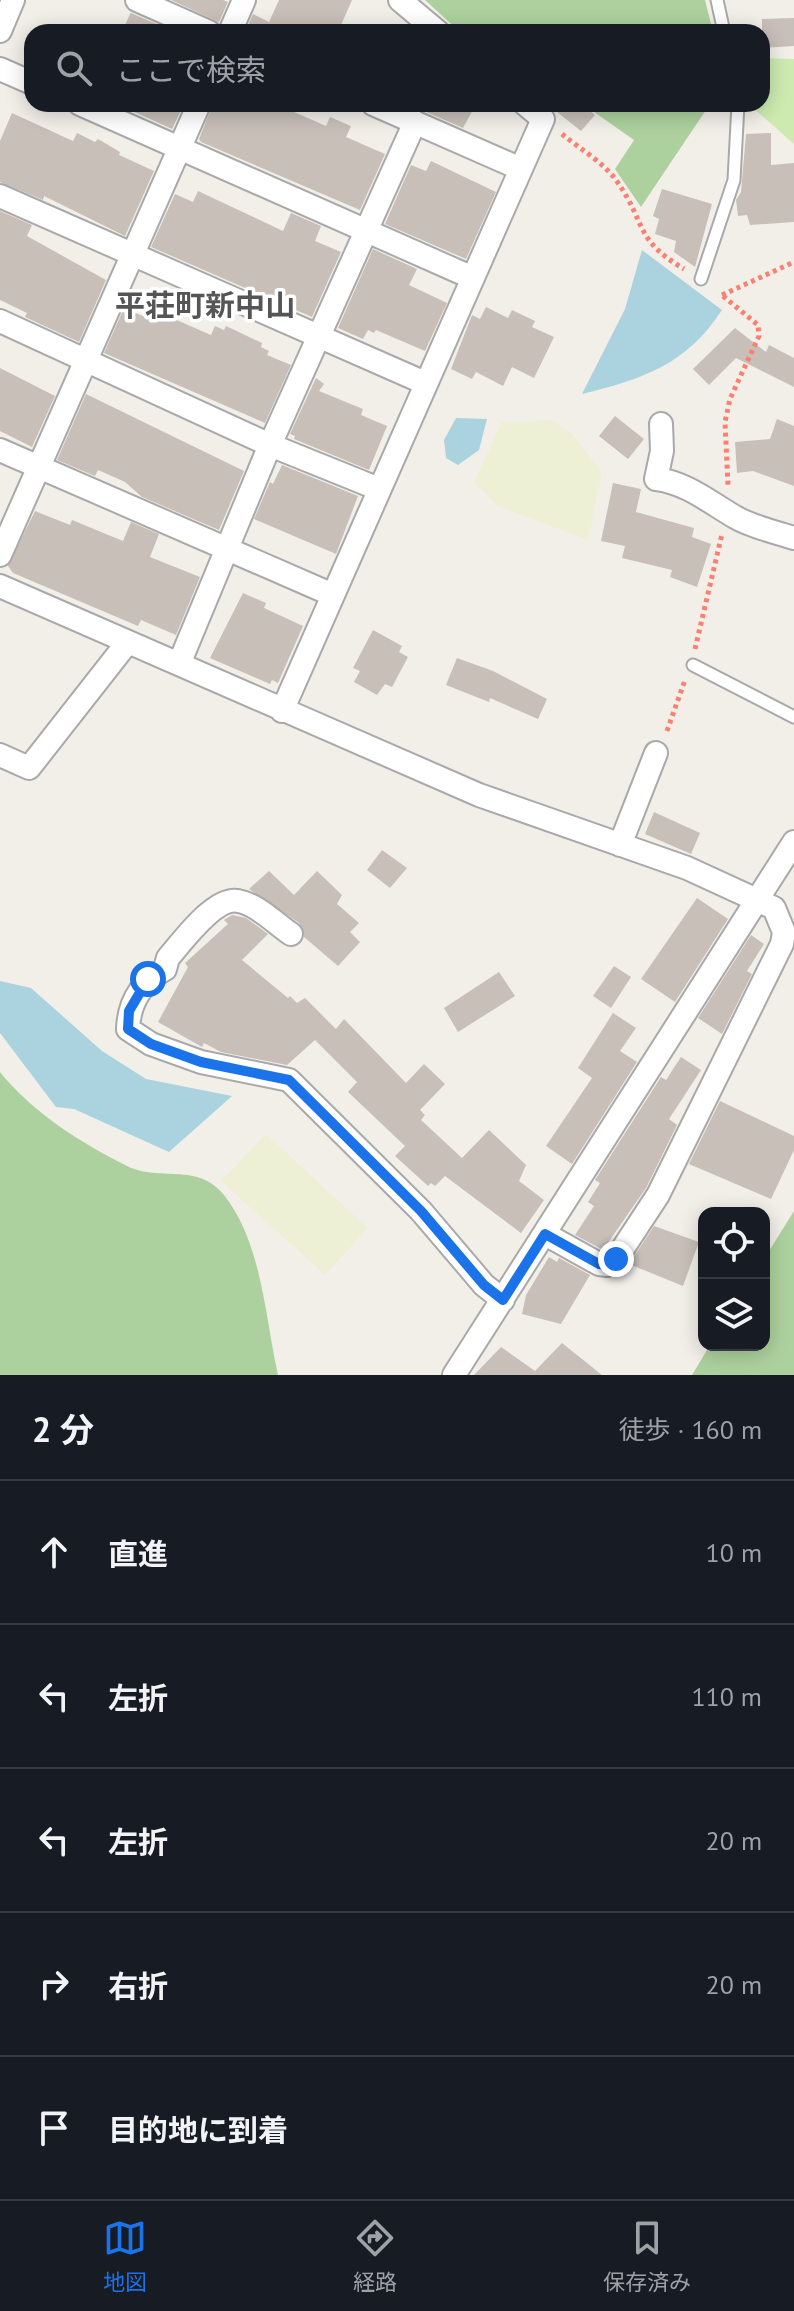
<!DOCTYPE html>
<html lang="ja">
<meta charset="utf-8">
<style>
body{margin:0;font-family:"PT Sans","Noto Sans JP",sans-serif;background:#242831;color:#f1f3f6}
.controls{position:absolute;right:24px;bottom:24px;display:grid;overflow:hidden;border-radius:16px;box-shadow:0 4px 20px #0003}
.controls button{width:72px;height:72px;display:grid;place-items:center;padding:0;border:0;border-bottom:2px solid #363941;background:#171b24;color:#f1f3f6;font:40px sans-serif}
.stop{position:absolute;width:24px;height:24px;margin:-18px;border:6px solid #1a73e8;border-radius:50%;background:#fff}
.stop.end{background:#1a73e8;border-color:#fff;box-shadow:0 2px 8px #0008}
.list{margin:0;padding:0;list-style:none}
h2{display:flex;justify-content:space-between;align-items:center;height:104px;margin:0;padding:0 32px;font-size:34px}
h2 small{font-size:26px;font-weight:400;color:#9ea1a6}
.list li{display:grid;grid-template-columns:52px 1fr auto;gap:24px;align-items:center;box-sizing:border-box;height:144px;padding:0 32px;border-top:2px solid #363941}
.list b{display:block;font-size:30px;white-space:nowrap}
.list em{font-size:26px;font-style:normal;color:#9ea1a6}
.icon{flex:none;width:44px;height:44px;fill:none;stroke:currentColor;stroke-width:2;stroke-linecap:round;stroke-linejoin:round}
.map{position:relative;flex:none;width:794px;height:1375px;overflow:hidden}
.search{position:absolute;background:#171b24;box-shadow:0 4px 20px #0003;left:24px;right:24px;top:24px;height:88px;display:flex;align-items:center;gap:20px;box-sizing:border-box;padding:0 28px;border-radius:24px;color:#9ea1a6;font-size:30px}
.sheet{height:824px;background:#171b24}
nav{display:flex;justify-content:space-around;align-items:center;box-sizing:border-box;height:112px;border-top:2px solid #363941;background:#171b24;font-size:22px;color:#9ea1a6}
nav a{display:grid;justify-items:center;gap:4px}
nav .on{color:#1a73e8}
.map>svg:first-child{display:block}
</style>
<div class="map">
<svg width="794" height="1375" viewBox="0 0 794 1375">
<rect width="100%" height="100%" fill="#f2efe9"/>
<path fill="#eef0d5" d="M552,420L572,434L602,472L588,540L497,506L474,482L502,422Z
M266,1134L368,1228L325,1275L221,1181Z"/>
<path fill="#cdebb0" d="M762,58L794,59V144L752,107V104H762Z"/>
<path fill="#add19e" d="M425,0H705L713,32H460Z
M561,104H710L641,207L615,169L634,140L587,107L575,117Z
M0,1072C32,1112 81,1143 127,1166C159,1182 198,1162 224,1195C262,1243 265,1317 278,1375H0Z
M794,1211V1375H692L710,1345H764V1259Z"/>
<path fill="#aad3df" d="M642,250L722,310C686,365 643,379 582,394L625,309Z
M456,418L487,419L479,450L458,465L446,458L444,440Z
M0,981L31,988L102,1051L146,1079L232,1096L169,1152L74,1109L56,1107L0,1033Z"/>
<path fill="#c7bfb8" d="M171,0H223L228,2L219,22Z
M279,0H352L338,32H245L253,14L269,22Z
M131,12V13L175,32H122Z
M794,18V46L762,48V19Z
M117,104H184L172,129Z
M213,104H276L326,126L330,117L351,126L346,137L385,154L360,210L201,142L199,139Z
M408,104H476L463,128Z
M547,104H583L595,115L581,131Z
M12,113L73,141L77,133L95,142L98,139L120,152L119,155L154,171L125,236L44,196L43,200L0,182V141Z
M771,133V165L794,163V222L750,225L747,215L738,216L736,200L741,192L746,134Z
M431,161L496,192L466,259L385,224L411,165L426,171Z
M662,189L712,204L695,267L674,252L676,241L655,234L659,219L653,216Z
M198,191L283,231L291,213L321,226L315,241L341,252L312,317L151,247L175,194L193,202Z
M0,211L32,225L27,236L106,280L79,342L25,317L27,313L0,300Z
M373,249L417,269L409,285L447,303L425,351L376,330L374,333L368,330L363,339L338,328Z
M486,307L508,318L512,310L535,321L532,327L554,337L534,378L512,367L503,386L476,372L472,379L451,369L472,315L480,319Z
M124,308L145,317L149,308L211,335L215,326L224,330L226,326L262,343L261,347L269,351L267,355L291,365L265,423L104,353Z
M735,328L766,352L769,345L794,358V387L736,358L709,385L693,369Z
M0,368L55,396L32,447L0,431Z
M316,378L324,384L319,391L363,409L361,415L387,426L369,470L294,439L295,436L290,434Z
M86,394L244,471L219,530L142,497L125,482L98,470L95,476L57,460Z
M615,416L644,439L628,459L599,436Z
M777,419L794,426V486L753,471L737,473L735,442L770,439Z
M282,465L358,496L336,554L254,519L270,482L273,484Z
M613,483L641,489L636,512L694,528L692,537L711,544L697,587L670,577L672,570L622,558L625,546L601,541Z
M35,511L70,525L72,520L123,541L131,522L159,534L150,557L200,577L176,635L141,620L138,626L13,573L8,566Z
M243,593L266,603L264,608L303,626L278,683L272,680L270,684L210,658Z
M373,630L402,646L399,652L408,657L392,687L385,684L377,695L354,682L360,671L353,668Z
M457,658L493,671L547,699L538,719L490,698L489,702L446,685Z
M654,812L700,833L691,854L645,834Z
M382,850L407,868L390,888L367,870Z
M269,871L294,895L317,871L342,895L337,904L359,923L350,932L360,942L338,966L304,937L299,923L249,889Z
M697,898L728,919L675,1002L641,979Z
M232,915L246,918L268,934L242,960L288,998L290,996L297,1003L305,998L336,1029L344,1019L406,1083L424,1064L445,1084L420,1110L425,1115L421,1120L462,1158L489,1130L526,1165L519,1181L544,1200L521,1233L445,1176L435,1186L431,1183L428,1186L395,1156L405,1146L348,1092L357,1082L315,1040L287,1065L221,1052L204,1043L202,1047L158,1022L188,967L185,963L228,924L224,920Z
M751,935L764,944L747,971L752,974L722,1034L698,1018Z
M614,966L631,977L611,1008L593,996Z
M499,972L515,996L458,1032L444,1008Z
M613,1013L636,1028L620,1051L637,1062L572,1164L546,1146L592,1078L578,1068Z
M681,1057L701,1070L669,1119L677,1125L646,1188L603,1250L575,1235L594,1206L588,1202L600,1183L595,1180L661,1077L666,1080Z
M720,1101L794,1136V1150L771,1199L689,1164Z
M654,1226L699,1242L683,1286L629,1264Z
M549,1257L557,1262L559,1258L590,1275L561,1324L522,1314L526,1295Z
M562,1343L602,1375H474L501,1347L535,1371Z"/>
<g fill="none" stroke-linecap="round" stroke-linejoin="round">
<g stroke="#a9a9a9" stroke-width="15">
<path id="lane" d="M717,0L724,32
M701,279L734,180L738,104
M693,665L794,717"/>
</g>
<g stroke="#a9a9a9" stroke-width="26">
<path id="street" d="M137,0L209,32
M400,0L438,32
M0,31L13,0
M230,32L244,0
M0,69L32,83
M80,104L473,278
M373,104L521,169
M0,196L425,383
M0,321L270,445L379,489
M661,424L662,451L656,479C685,482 711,503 735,517C752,527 775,532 794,538
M0,450L333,595
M0,555L199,104
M0,586L479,795L687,868L774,908L784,932L782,944L658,1195L616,1259L607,1265L599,1264L545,1234
M179,664L270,445L415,122
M282,711L543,119L525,104
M0,755L29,768L127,643
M620,845L656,753
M291,934C276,924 257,904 238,901C215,896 182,942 168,958L165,969C142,982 129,1002 128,1029L151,1044L201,1062L289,1080L421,1211L484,1285L503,1300
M454,1375L794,842"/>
</g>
<path stroke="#fa8072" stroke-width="5" stroke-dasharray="4 4" stroke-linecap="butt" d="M562,134C580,149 606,164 618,183C647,225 634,239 684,269
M722,295L794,262
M723,296L758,325L759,336L730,399L725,422L728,485
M695,649L722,534
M667,731L685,680"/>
<use href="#lane" stroke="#fff" stroke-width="11"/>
<use href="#street" stroke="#fff" stroke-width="22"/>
</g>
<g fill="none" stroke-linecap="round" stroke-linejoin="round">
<path stroke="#1a73e8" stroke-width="10" d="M148,979L129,1011L128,1029L151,1044L201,1062L289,1080L421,1211L484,1285L503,1300L545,1234L599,1264L607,1265L616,1259"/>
</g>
<g text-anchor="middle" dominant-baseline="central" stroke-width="7" stroke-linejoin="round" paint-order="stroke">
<g font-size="30" font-weight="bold" fill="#555" stroke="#fff">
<text x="205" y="304">平荘町新中山</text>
</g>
</g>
</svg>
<div class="controls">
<button><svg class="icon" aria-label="locate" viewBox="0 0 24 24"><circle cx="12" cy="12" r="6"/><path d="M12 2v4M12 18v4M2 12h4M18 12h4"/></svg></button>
<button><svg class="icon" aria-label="layers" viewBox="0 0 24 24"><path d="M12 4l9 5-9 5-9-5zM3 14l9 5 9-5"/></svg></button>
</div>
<div class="stop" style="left:148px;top:979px"></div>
<div class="stop end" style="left:616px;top:1259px"></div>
<div class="search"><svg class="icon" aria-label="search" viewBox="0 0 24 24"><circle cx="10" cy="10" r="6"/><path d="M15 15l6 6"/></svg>ここで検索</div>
</div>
<section class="sheet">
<h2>2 分<small>徒歩 · 160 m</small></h2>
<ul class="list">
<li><svg class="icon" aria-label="ahead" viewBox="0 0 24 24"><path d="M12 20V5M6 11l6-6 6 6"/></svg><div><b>直進</b></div><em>10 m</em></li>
<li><svg class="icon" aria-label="left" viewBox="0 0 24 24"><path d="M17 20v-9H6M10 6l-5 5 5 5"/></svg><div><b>左折</b></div><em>110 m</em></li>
<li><svg class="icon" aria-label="left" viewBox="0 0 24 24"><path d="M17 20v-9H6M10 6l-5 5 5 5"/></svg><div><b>左折</b></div><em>20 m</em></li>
<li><svg class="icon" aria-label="right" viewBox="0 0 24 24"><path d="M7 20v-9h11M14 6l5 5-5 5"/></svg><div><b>右折</b></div><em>20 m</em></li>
<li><svg class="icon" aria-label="arrive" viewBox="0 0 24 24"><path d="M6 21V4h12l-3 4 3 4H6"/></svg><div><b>目的地に到着</b></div></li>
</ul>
</section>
<nav>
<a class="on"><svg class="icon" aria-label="map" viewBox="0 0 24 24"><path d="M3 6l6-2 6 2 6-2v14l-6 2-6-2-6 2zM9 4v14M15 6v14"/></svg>地図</a>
<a><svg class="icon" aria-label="directions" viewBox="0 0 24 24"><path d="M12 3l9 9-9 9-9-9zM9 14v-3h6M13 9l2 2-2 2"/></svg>経路</a>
<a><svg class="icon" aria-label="saved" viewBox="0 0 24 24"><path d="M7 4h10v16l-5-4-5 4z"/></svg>保存済み</a>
</nav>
